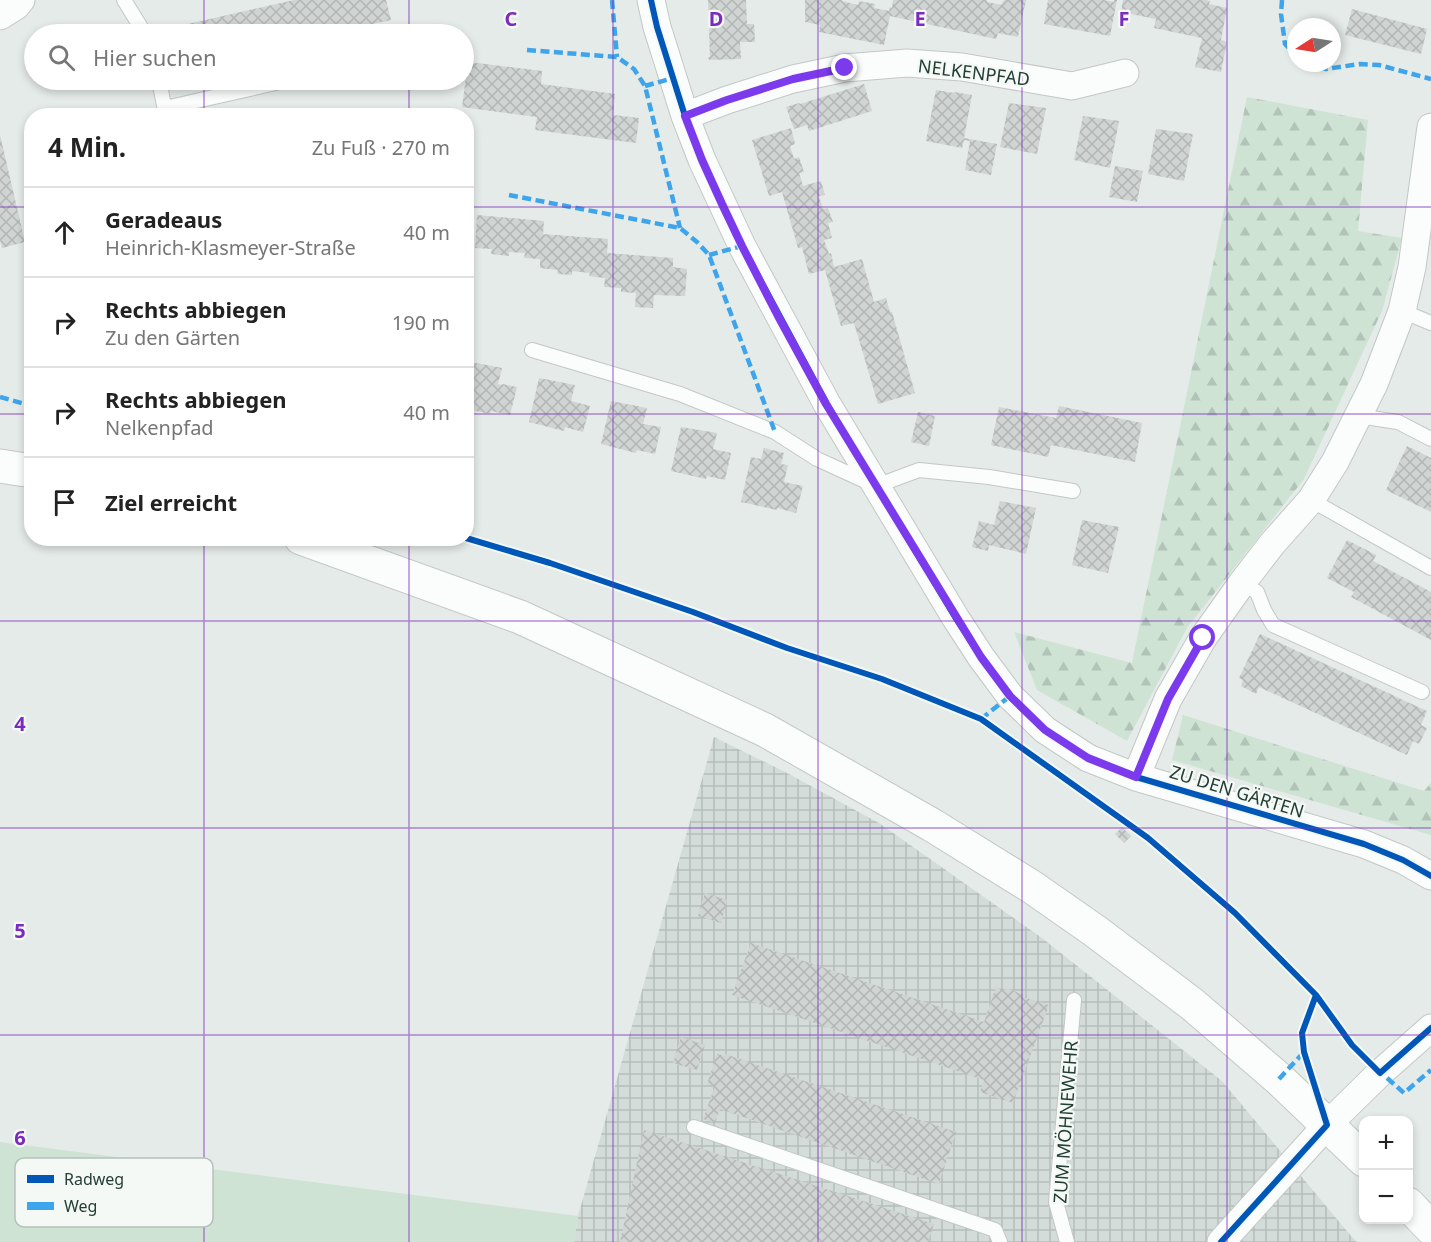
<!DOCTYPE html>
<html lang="de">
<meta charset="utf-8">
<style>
body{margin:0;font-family:"Noto Sans",sans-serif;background:#f2f2f2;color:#222}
.controls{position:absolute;right:18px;bottom:18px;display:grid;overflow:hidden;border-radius:12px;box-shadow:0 3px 9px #0003}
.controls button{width:54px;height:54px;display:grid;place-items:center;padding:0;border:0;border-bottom:2px solid #e0e0e0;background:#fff;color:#222;font:30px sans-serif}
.compass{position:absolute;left:1287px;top:18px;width:54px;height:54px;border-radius:50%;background:#fff;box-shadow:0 3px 9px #0003;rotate:258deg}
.stop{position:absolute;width:18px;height:18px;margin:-14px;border:4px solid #7c3aed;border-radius:50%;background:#fff}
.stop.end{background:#7c3aed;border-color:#fff;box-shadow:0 2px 6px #0008}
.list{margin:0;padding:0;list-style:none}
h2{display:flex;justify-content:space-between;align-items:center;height:78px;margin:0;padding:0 24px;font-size:26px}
h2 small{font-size:20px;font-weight:400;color:#767676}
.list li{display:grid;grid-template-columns:39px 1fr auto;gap:18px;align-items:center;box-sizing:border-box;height:90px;padding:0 24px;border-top:2px solid #e0e0e0}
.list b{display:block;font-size:22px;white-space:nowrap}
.list p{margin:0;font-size:20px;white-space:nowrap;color:#767676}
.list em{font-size:20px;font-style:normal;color:#767676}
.icon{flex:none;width:33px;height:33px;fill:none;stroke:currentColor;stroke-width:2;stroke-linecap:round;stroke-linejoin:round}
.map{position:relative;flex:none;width:1431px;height:1242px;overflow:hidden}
.search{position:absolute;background:#fff;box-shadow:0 3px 9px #0003;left:24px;top:24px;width:450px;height:66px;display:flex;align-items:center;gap:15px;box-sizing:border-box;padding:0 21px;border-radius:33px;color:#767676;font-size:22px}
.panel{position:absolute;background:#fff;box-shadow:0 3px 9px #0003;left:24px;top:108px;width:450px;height:438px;border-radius:24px}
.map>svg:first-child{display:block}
</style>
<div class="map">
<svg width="1431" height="1242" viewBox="0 0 1431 1242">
<defs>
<pattern id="industrial-grid" width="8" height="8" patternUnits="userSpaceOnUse" patternTransform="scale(1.5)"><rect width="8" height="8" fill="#d3dcd8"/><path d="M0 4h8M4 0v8" fill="none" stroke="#b5beba"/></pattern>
<pattern id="forest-firs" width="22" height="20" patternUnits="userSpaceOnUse" patternTransform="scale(1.5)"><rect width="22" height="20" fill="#cfe3d5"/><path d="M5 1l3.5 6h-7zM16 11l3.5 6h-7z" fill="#b1c4b7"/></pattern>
<pattern id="building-cross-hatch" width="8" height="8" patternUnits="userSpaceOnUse" patternTransform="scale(1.5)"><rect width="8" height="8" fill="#d0d4d2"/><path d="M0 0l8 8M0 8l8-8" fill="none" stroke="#b2b7b5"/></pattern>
</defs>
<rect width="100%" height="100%" fill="#e5ebe8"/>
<path fill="url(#industrial-grid)" d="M714,737L787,773L879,823L1042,938L1222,1081L1351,1236L1357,1242H574L578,1216Z"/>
<path fill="#cfe3d5" d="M0,1142L578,1216L574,1242H0Z"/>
<path fill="url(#forest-firs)" d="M1247,97L1368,120L1358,231L1402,238L1382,311L1304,479L1187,628L1127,741L1037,690L1014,632L1132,663Z
M1183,715L1424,791L1431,783V835L1172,760Z"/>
<path fill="url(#building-cross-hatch)" d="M294,0H386L391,20L326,34H180L179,26Z
M708,0H746L747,24H754L755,42H740L741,59L709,60L708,57H710Z
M805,0H842V1L858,5L859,1L875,4L874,8L889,11L890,7L892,8L893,0H987V2L1001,5L1004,0H1026L1018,37L998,33L996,39L890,16L884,45L819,32L820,25L805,22Z
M1048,0H1104L1114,2V0H1117L1110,36L1044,24Z
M1123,0H1206L1210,1L1209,4L1227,8L1221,40L1227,42L1221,72L1195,67L1202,38L1154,28L1156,19L1121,12Z
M1352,9L1427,29L1421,54L1345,35Z
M468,62L542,71L541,84L615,94L613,115L639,118L636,143L535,130L537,117L462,107Z
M864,84L872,111L809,131L807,125L794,129L786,107L799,103L800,104Z
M936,90L954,93V92L972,95L964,138L997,144L991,175L965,170L970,141L964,140L962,148L926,141Z
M1009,103L1046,108L1037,154L1000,147Z
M1083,116L1119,121L1110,168L1074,160Z
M791,128L795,144L790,146L794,159L799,157L804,172L799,173L803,186L821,181L825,195L819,196L823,209L828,208L833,222L828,223L832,238L824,240L829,254L831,253L834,267L862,259L874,302L886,298L890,312H892L915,393L878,404L854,323L841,326L825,270L809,274L802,247L798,248L782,192L769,196L752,140Z
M1156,129L1193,134L1184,181L1148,174Z
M0,135L25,242L2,248L0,240Z
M1115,166L1143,171L1137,202L1109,197Z
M477,215L544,221L543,234L608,239L607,253L673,258V267L687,269L685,296L654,295L653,308L635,307L636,293L621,292V288L604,287L605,278L589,276L590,273L572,271V275L557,274L558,270L540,268V259L524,258L525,253L509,252V256L491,254L492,249L475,248Z
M466,361L502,368L498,384L502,385V384L517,387L510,415L491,411L490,414L466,409Z
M539,378L575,385L571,401L590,406L583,432L565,427L564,431L529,422Z
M611,401L647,408L643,424L661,427L655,454L637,450L636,453L601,444Z
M1059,406L1142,423L1135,462L1051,445L1048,457L991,445L999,407L1056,418Z
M918,412L935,416L929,446L911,442Z
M681,427L717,433L713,449L731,453L725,480L707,476L706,479L671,471Z
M1407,446L1431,458V512L1386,490Z
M764,448L784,453L781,464L788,465L784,482L803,486L796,513L777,508V510L741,502L751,457L761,459Z
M1000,501L1036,508L1026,554L989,545L988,551L972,547L979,521L994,525Z
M1082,520L1119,527L1108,573L1072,565Z
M1347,540L1376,555L1373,561L1431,592V640L1351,597L1354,592L1327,578Z
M1260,634L1427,711L1421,725L1427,728L1419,744L1413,741L1407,755L1259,687L1256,694L1241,686L1243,680L1239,678Z
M1122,827L1131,836L1124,843L1115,834Z
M705,893L727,900L721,923L698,916Z
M751,943L984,1022L996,987L1005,990L1006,988L1024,995L1023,997L1049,1005L1013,1103L980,1092L984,1080L732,995Z
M681,1037L705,1045L697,1070L673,1063Z
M717,1054L725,1056V1054L956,1132L939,1184L720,1109L715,1123L703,1119L715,1086L707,1084Z
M644,1130L934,1224L928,1242H620Z"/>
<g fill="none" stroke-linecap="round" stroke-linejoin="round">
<g stroke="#c2c8c5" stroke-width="16">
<path id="service" d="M124,0L145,34
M159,80L166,116
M165,108L289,80
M1402,311L1431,323
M532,350L680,394L775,432L817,459L876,486L919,470L989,477L1073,491
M1358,416L1398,422L1431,439
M1311,500L1431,568
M1242,583L1257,592L1264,610L1273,625L1422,692
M694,1127L995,1230L1000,1242
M1067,1242L1056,1202L1074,1000"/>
</g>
<g stroke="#c2c8c5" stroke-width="29">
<path id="minor" d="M651,0L657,27L685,116L702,160L742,246L827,404L955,617L981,657L1010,696L1045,730L1088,758L1136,777L1364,844L1403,860L1431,876
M0,16L16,6L21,0
M685,116L727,100L793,79L845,68L907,63L962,67L1072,86L1125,73
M1136,777L1168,699L1203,638L1242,583L1272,544L1311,500L1335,462L1374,384L1402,311L1412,267L1431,127
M1221,1242L1327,1125L1380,1073L1431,1028"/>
</g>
<g stroke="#c1c8c5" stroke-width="35">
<path id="secondary" d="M0,466L32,471
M301,538L520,617L765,730L932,825L1032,887L1095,931L1192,1004L1279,1079L1364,1160
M1408,1204L1431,1228"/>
</g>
<use href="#service" stroke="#fbfcfc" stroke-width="14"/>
<use href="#minor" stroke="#fbfcfc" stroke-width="27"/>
<use href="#secondary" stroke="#fbfcfc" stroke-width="33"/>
<path stroke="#3ea4eb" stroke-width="4.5" stroke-dasharray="9 4.5" stroke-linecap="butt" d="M612,0L617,57
M1282,0L1281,14L1285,44L1296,55
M527,50L617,57L634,69L645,86L680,228
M1306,63L1326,69L1360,64L1379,65L1431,79
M645,86L673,78
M509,195L680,228L697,242L709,255L775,432
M709,255L742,246
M0,397L32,406
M981,719L1010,696
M1377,1069L1404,1093L1431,1070
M1279,1079L1304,1052V1049"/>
<g stroke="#f4f9f6" stroke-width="10">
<path id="cycleway" d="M651,0L657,27L685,116L702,160L742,246L827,404L955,617L981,657L1010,696L1045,730L1088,758L1136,777L1364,844L1403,860L1431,876
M466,538L550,563L693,612L787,648L882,679L981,719L1148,838L1235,913L1316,995L1352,1045L1380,1073L1431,1028
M1221,1242L1327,1125L1304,1052L1302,1033L1316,995"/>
</g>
<use href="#cycleway" stroke="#0057b8" stroke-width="6"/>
</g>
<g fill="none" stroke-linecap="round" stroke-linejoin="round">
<path stroke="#7c3aed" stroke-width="8" d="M845,68L793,79L727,100L685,116L702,160L722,204L742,246L778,316L826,404L981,657L1010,696L1045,730L1088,758L1136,777L1168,699L1203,638"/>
</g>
<path fill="none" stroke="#7b2cbf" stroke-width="1.5" stroke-opacity="0.55" d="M204,0V34M409,0V34M613,0V1242M818,0V1242M1022,0V1242M1227,0V1242M204,80V116M409,80V116M0,207H32M466,207H1431M0,414H32M466,414H1431M204,538V1242M409,538V1242M0,621H1431M0,828H1431M0,1035H1431"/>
<g text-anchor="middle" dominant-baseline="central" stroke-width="4.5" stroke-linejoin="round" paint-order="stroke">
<g font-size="18" fill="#233e36" stroke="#f4f9f6">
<text transform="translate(974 72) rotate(7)">NELKENPFAD</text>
<text transform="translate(1237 791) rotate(17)">ZU DEN GÄRTEN</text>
<text transform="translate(1065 1122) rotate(-86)">ZUM MÖHNEWEHR</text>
</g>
</g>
<rect x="15" y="1158" width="198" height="69" rx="9" fill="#f4f9f6" stroke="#b5c1bc" stroke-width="1.5"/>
<rect x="27" y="1175" width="27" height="8" fill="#0057b8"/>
<rect x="27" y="1202" width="27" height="8" fill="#3ea4eb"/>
<g font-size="16" fill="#233e36">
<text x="64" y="1185">Radweg</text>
<text x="64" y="1212">Weg</text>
</g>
<g font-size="20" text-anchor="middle" font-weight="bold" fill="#7b2cbf" stroke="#f4f9f6" stroke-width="4.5" stroke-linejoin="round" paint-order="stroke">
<text x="511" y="26">C</text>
<text x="716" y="26">D</text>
<text x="920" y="26">E</text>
<text x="1124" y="26">F</text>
<text x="20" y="731">4</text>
<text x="20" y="938">5</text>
<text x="20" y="1145">6</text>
</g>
</svg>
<div class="controls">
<button>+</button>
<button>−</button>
</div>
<svg class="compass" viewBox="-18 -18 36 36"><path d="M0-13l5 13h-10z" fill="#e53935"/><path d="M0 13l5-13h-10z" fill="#767676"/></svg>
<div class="stop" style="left:1203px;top:638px"></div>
<div class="stop end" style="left:845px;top:68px"></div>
<div class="search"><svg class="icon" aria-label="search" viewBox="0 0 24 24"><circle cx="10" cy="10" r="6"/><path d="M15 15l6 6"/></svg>Hier suchen</div>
<section class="panel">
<h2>4 Min.<small>Zu Fuß · 270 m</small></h2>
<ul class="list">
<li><svg class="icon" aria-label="ahead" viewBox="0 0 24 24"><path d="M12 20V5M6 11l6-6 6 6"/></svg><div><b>Geradeaus</b><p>Heinrich-Klasmeyer-Straße</p></div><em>40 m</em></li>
<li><svg class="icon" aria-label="right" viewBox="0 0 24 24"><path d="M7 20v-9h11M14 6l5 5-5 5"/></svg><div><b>Rechts abbiegen</b><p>Zu den Gärten</p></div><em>190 m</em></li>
<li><svg class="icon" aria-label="right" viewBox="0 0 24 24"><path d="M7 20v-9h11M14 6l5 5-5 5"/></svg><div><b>Rechts abbiegen</b><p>Nelkenpfad</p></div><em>40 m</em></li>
<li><svg class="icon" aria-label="arrive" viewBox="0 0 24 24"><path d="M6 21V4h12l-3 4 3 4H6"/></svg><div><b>Ziel erreicht</b></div></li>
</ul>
</section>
</div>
